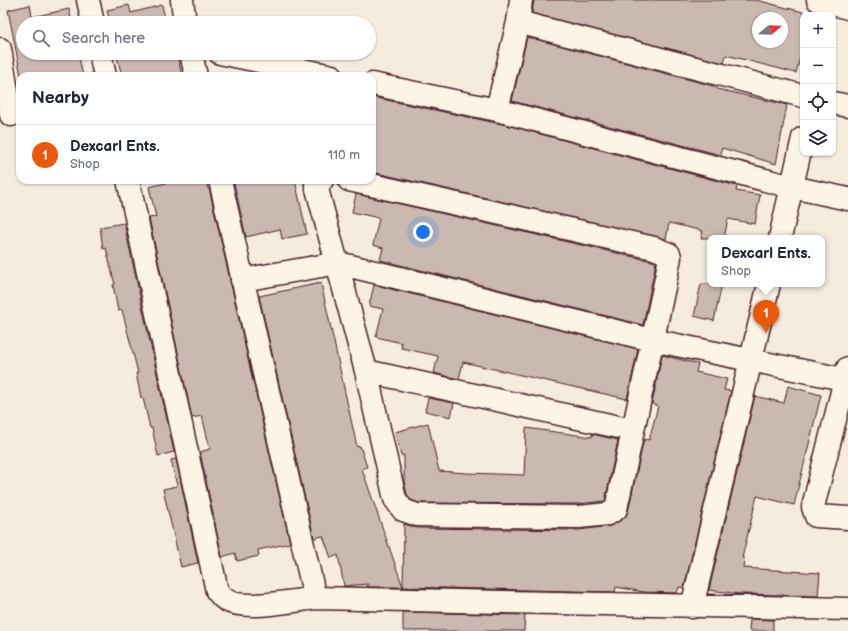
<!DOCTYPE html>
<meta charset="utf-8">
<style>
body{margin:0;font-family:"Balsamiq Sans",sans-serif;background:#f2f2f3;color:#1f2937}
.controls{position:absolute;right:12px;top:12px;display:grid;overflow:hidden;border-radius:8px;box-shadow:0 1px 3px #0004}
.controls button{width:36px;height:36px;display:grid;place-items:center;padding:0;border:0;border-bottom:1px solid #e0e1e3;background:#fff;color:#1f2937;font:20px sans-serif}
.compass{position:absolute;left:752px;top:12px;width:36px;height:36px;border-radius:50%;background:#fff;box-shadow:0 1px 3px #0004;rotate:71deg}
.you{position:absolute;left:423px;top:232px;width:14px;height:14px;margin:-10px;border:3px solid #fff;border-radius:50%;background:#1a73e8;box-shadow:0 0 0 6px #1a73e833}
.badge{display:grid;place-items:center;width:26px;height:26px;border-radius:50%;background:#ea580c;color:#fff;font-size:13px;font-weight:700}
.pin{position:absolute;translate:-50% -33px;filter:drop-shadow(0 1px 2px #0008)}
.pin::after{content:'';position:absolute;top:21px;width:14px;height:12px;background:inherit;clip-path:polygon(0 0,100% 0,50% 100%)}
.popup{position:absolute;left:707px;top:235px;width:118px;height:52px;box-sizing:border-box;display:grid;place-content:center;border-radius:8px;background:#fff;filter:drop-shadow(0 1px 3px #0005);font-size:13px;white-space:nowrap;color:#747a83}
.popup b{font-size:15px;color:#1f2937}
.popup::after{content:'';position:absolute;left:50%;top:100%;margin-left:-8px;border:8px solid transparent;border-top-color:#fff}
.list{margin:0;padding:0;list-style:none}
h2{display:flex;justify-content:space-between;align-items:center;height:52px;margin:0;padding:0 16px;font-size:17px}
h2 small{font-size:13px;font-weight:400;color:#747a83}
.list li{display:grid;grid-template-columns:26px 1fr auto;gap:12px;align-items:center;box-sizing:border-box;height:60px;padding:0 16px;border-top:1px solid #e0e1e3}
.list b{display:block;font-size:15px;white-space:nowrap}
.list p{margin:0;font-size:13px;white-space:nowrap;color:#747a83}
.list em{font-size:13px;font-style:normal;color:#747a83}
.icon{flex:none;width:22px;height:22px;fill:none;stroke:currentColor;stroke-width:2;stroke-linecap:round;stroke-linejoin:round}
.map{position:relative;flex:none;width:848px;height:631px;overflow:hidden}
.search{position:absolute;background:#fff;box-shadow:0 1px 3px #0004;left:16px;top:16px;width:360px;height:44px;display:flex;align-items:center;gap:10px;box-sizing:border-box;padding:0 14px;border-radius:22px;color:#747a83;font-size:15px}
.panel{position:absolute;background:#fff;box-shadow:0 1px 3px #0004;left:16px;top:72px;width:360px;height:112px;border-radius:12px}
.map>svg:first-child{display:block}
</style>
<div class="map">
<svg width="848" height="631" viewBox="0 0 848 631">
<rect width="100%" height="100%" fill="#f5ecde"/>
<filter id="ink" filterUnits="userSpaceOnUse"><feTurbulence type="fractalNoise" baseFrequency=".025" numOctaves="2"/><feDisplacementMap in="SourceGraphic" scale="8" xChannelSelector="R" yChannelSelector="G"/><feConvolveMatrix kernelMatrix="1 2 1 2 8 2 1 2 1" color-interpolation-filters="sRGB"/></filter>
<g filter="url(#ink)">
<path fill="#cab9b1" stroke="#4a1f2b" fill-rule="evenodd" d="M534,0H756L803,12V47L796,73L726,55L724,63L532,13ZM758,18H782V42H758Z
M30,5L32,17L69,9L72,23H23V53H78L83,76H21L8,10Z
M129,5L131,13L162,5L166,23H110L107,10Z
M527,37L717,87V89L787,105L776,164L722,148L721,155L512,101Z
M116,53H177L182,76H122Z
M372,97L506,125L737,186L736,191L760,195L755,224L728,219L724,238H701L703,231L669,223L666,239L372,172Z
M178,180H206L208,189L209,188L290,543L258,550L259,556L237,561L235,553L222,557L200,452L210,449L202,416L192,418L149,218L156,217L149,187Z
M248,180H295L307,234L282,239L280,229L246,237L234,183Z
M356,194L656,262L643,325L380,260L383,248L373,245L379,218L352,212Z
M124,223L174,452L158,456L152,428H150L143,398H141L136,373H138L122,310L118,311L113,285H115L106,248L103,249L100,227Z
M321,283L357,447L360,446L367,467L362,469L403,587H367L368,584L344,586L338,555L331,558L323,536L314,538L259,296Z
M701,284H722L714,321L694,316Z
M374,285L638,349L627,399L463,362L459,379L434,373L438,356L401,348L402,343L376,337L383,309L369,306Z
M662,355L698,364L696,372L727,379L724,390L731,391L684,588L679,587L677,593L644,592L616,587L615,592L403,587L404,524L417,528L579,530L610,526L623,519L628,512L643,443L645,439L649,440L658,406L652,404Z
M788,386L821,395L794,505L757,496L742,558H744L743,568L820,573L818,596L741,594L709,590L755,396L784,403Z
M428,398L454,403L451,417L425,411Z
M428,423L439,471L467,473L524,475L526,428L592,437V434L618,440L605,501L578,504L419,503L411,500L407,494L404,481V455L401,456L395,432Z
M176,459L198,563L181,567L163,489L177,486L171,460Z
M403,612L525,615L524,631H403Z
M750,619L773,620V631H749Z"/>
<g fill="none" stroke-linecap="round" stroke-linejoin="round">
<g stroke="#4a1f2b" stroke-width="25">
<path id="minor" d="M88,0L93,23
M182,0L185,23
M818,0L848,8
M518,22L803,96
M0,49L11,115
M100,53L105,76
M191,53L196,76
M220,53L332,76
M372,84L497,110L792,187L848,199
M833,103L848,106
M497,110L518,22L521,0
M128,180L217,591C220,594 222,598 226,600C243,611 294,601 315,598L848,609
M220,180L315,598
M322,180L316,185L366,371L395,499L403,510L417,515L579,517L608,514L616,509L665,283L670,257L669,254L654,248L349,180
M780,238L803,138
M242,280L338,263L652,340L848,380
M848,368L813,507L816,516L848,518
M366,371L632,430
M692,607L769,284"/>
</g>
<use href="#minor" stroke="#fcf5e5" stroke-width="22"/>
</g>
</g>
</svg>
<div class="controls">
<button>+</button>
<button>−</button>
<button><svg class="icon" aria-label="locate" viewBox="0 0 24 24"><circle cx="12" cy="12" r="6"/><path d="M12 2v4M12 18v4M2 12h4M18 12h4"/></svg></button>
<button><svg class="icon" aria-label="layers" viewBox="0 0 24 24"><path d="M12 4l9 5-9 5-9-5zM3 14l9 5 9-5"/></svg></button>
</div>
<svg class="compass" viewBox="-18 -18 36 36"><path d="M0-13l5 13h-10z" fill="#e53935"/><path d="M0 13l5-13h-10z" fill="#747a83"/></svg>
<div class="you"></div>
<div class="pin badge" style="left:766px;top:333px">1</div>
<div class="popup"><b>Dexcarl Ents.</b>Shop</div>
<div class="search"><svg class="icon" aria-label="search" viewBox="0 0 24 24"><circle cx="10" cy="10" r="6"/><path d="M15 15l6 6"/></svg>Search here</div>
<section class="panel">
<h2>Nearby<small></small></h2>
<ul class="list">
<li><span class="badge">1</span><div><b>Dexcarl Ents.</b><p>Shop</p></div><em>110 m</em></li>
</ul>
</section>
</div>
